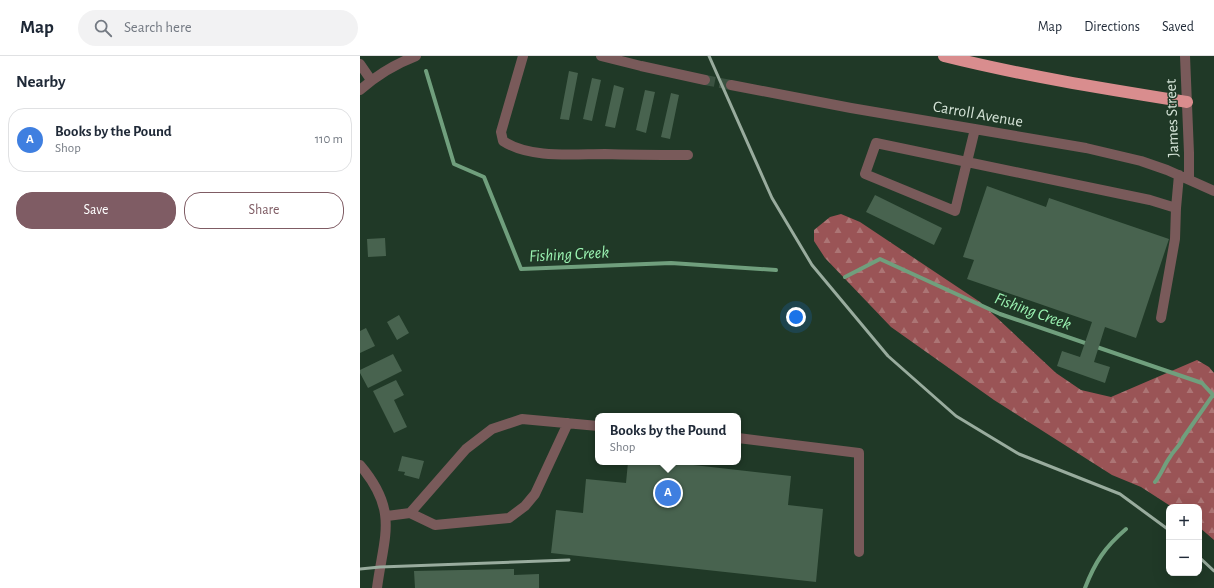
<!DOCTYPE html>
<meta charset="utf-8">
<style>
body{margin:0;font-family:"Alegreya Sans",sans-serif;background:#f2f2f3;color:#1f2937}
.controls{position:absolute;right:12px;bottom:12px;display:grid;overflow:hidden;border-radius:8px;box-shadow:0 4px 16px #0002}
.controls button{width:36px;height:36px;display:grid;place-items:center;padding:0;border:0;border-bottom:1px solid #e0e1e3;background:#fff;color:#1f2937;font:20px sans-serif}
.you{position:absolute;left:436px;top:261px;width:14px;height:14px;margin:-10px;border:3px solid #fff;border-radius:50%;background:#1a73e8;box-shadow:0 0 0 6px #1a73e833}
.badge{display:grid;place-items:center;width:26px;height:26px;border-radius:50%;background:#7f5c64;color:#fff;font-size:13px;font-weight:700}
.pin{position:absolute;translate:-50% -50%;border:2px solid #fff;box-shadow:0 1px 4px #0006}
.popup{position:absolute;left:235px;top:357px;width:146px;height:52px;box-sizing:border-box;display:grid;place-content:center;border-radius:8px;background:#fff;filter:drop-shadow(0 1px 3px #0005);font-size:13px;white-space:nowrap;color:#747a83}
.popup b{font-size:15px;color:#1f2937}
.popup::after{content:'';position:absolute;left:50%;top:100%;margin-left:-8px;border:8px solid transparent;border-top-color:#fff}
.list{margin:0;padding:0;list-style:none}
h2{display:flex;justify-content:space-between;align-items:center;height:52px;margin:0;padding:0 16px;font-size:17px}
h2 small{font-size:13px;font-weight:400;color:#747a83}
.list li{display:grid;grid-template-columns:26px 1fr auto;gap:12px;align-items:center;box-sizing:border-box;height:64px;margin:0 8px 8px;padding:0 8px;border:1px solid #e0e1e3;border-radius:16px}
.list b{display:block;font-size:15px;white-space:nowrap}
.list p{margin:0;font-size:13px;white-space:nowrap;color:#747a83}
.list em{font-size:13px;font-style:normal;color:#747a83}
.actions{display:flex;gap:8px;padding:12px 16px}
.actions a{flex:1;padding:9px 0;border:1px solid #7f5c64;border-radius:16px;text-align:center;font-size:14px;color:#7f5c64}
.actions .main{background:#7f5c64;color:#fff}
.icon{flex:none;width:22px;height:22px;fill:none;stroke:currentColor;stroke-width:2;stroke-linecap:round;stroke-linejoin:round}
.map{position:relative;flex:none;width:854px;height:532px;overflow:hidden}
header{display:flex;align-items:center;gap:24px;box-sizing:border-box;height:56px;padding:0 20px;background:#fff;border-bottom:1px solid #e0e1e3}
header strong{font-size:19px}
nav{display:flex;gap:22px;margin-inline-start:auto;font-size:14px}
.search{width:280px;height:36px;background:#f2f2f3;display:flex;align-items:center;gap:10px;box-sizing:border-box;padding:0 14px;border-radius:22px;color:#747a83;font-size:15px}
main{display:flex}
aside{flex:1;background:#fff}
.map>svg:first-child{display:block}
</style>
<header>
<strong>Map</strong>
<div class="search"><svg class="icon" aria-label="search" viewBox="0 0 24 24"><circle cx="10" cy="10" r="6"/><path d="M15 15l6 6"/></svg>Search here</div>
<nav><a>Map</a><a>Directions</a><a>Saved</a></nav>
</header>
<main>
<aside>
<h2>Nearby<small></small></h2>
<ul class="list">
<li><span class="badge" style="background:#3f7fe0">A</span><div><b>Books by the Pound</b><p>Shop</p></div><em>110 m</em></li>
</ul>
<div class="actions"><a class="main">Save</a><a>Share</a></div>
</aside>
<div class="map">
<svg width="854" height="532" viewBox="0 0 854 532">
<defs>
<pattern id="forest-firs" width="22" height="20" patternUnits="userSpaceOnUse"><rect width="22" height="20" fill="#9a5456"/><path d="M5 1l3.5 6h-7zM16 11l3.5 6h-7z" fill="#ac7575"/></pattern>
</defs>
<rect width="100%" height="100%" fill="#203927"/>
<path fill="url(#forest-firs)" d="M481,158L500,166L620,246L696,317L721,334L751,341L837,304L849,311L854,317V484L839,471V451H812L781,431L752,419L634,344L531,271L465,202L454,185V174L470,161Z"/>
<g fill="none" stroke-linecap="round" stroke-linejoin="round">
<path stroke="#709f7d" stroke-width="4" d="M66,15L94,108L124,121L161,213L311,207L416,214
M485,221L520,203L640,258L842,327L854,340
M795,426C801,419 804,409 810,401C814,394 820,390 823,382L853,339
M725,532C735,506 745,491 766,473"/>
</g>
<path fill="#48634f" d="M209,15L218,17L209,64L200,63Z
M232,22L241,24L232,65L223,63Z
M254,29L264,32L255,72L245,70Z
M285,34L295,36L286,77L276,74Z
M311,37L319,39L310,83L301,81Z
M627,130L686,151L689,142L809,183L776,282L745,271L734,306L750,311L745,327L697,310L702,295L720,301L732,266L607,223L614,204L603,201Z
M515,139L582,172L574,189L506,156Z
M25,182L26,200L8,201L7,183Z
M39,259L49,277L37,284L27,266Z
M6,272L15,290L0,297V275Z
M33,298L42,315L8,332L0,317V314Z
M36,324L44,339L34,344L47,371L34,377L13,335Z
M42,400L64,405L59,423L44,419L45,416L38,415Z
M268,406H307L431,420L428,449L463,453L456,526L191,497L196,454L223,457L226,423L266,427Z
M154,513V519L179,518V532H55L54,515Z"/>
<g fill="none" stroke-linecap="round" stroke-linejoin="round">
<path stroke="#3b5241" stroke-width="10" stroke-dasharray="10 5" stroke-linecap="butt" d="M345,24L371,29"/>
<path stroke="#795a5a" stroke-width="10" d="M163,0L141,76L143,85C170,103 214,98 245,98C273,99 300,99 328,99
M241,0L281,10L345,24
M825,0L829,97V123
M0,8L11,24
M371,29L491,52L726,92L781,105L807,114L854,135
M0,34C17,19 35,8 56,0
M615,73L595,155L505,118L516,87L790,144L816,152L815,183L801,262
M816,152L819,119
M378,382L499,397V496
M0,409C39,455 24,479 17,532
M50,457L75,469L149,462L165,450L175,438L208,367
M27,460L50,457L106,393L132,373L162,363L238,370"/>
<path stroke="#d98d8e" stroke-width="12" d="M584,0C664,20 746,33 827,46"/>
<path stroke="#99ac9e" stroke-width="3" d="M349,0L412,142L452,209L528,300L596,360L659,398L760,438L809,474
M839,501L854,515
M0,513L20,511L209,504"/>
</g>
<g text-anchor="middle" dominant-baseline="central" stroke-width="3" stroke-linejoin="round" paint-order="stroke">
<g font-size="16" fill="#d4e3d7" stroke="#203927">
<text transform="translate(618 58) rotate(10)">Carroll Avenue</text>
<text transform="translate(812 62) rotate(-92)">James Street</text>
</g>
<g font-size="17" font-style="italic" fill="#9af2b1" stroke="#203927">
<text transform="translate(209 198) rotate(-3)">Fishing Creek</text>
<text transform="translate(673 255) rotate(20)">Fishing Creek</text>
</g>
</g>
</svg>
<div class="controls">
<button>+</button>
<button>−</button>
</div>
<div class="you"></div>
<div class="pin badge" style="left:308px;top:437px;background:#3f7fe0">A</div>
<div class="popup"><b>Books by the Pound</b>Shop</div>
</div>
</main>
